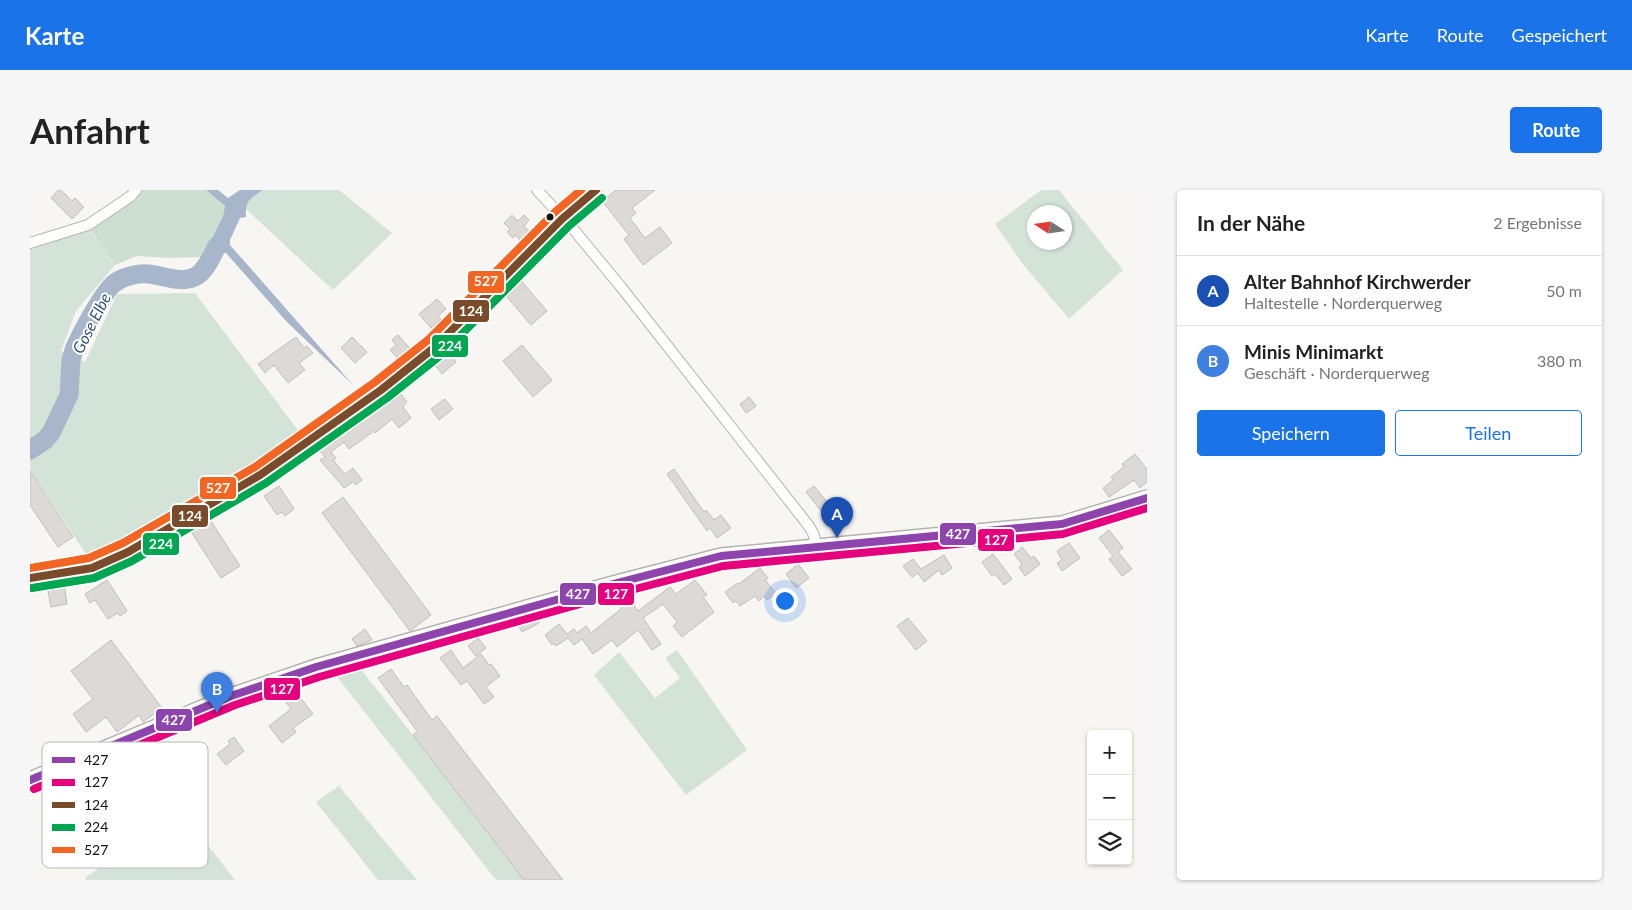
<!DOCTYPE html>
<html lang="de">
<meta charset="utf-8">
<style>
body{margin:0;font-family:Lato,sans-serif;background:#f6f6f6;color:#222}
.controls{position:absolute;right:15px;bottom:15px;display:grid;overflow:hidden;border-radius:5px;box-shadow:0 1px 4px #0004}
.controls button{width:45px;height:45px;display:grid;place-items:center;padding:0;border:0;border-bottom:1px solid #e0e0e0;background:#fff;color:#222;font:25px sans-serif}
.compass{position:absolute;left:997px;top:15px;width:45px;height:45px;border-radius:50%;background:#fff;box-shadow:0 1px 4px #0004;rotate:282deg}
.you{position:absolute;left:754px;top:410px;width:18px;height:18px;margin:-12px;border:4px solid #fff;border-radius:50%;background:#1a73e8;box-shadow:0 0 0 8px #1a73e833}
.badge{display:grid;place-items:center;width:32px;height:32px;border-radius:50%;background:#1a73e8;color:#fff;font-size:16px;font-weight:700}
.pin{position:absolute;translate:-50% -41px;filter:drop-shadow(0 1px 2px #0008)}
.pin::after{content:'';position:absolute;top:26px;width:18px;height:15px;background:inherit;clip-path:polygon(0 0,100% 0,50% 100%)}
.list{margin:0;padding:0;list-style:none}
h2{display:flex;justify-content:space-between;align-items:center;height:65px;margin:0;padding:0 20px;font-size:21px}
h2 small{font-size:16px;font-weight:400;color:#767676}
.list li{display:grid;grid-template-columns:32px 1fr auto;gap:15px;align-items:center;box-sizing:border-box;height:70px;padding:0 20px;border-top:1px solid #e0e0e0}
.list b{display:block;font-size:19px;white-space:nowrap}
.list p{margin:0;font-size:16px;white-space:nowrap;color:#767676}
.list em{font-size:16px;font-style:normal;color:#767676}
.actions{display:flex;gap:10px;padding:15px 20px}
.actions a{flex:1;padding:11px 0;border:1px solid #1a73e8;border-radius:5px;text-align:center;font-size:18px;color:#1a73e8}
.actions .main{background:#1a73e8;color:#fff}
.icon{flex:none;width:28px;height:28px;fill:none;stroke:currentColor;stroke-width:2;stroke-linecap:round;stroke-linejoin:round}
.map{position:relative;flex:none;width:1117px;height:690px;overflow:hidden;border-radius:5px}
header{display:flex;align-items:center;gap:30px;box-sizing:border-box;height:70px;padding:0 25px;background:#1a73e8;color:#fff}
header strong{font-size:24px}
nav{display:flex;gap:28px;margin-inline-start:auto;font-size:18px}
.intro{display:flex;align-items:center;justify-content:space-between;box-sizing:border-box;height:120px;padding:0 30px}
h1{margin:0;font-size:35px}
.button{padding:12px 22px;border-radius:5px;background:#1a73e8;color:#fff;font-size:18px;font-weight:700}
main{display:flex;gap:30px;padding:0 30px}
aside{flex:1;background:#fff;border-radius:5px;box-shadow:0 1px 4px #0004}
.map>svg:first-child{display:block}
</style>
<header>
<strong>Karte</strong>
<nav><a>Karte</a><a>Route</a><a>Gespeichert</a></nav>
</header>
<div class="intro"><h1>Anfahrt</h1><a class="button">Route</a></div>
<main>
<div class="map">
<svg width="1117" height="690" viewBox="0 0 1117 690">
<rect width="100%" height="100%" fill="#f7f6f2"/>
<path fill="#d4e3d7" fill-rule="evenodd" d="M233,0H309L362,43L303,100L215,18L218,10Z
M1011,0H1029L1093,80L1039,129L992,73L965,34ZM1004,22H1034V52H1004Z
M60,38L85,75L46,121L31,161L55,172L87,104L165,103L274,248L227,280L62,373L0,280V55Z
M647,460L717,560L656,605L564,485L589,462L625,508L650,488L635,468Z
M325,472L383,545L494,690H466L301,479Z
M98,552L205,690H56L55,688L123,640L60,568Z
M309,596L387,690H348L286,612Z"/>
<path fill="#ccdfd0" d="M111,0H176L195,16L193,26L173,67L139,68L107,66L85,75L60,38L101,11Z"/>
<path fill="#a7b6ca" d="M176,0H188L198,8L210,0H233C220,9 215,10 216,27L210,28L200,50V55L323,195L257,132L196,63H192L174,79L173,67L193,26L195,16Z"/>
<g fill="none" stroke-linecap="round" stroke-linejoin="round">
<path stroke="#a7b6ca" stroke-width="19" d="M0,260L15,250L21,243L39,205L41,170L44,160C49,147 75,98 86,92C95,86 108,83 119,84C135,86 153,95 168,85C177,78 182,66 187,56"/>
</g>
<path fill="#dcd9d7" stroke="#c1bfbd" d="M28,0H31L42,11L45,8L54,17L42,29L21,8Z
M586,0H625L602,18L606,23L600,28L615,48L630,37L642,53L613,75L594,49L599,45L572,11Z
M482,25L488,31L494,25L499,30L494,36L501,43L492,52L485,45L483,48L477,42L480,39L474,33Z
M487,86L517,121L501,135L471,100Z
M407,109L416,119L408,126L411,129L401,138L389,124Z
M368,145L385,164L373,174L360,160L366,155L362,150Z
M266,147L274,158L277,156L283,163L269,173L275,180L258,193L244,175L235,183L228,174Z
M322,147L337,162L325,173L311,158Z
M492,155L522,190L503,207L473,171Z
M414,158L426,172L412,184L400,169Z
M365,197L377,212L373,217L381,228L369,238L362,229L345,243L344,241L319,259L314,252L301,262L306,268L303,270L315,284L323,278L332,290L326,295L323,292L314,298L290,270L295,267L285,255L296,247L300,251L325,232L327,234L356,211L353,208Z
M719,207L726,216L716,223L710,214Z
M415,209L423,219L409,230L401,219Z
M1105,264L1117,279V292L1110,298L1104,290L1079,307L1073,298L1083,290L1081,287L1094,277L1092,274Z
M644,279L674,322L676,320L684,330L691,325L701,338L687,348L680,338L677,341L637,284Z
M0,281L43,347L28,357L0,315Z
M249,296L264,319L255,326L252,322L247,325L234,306Z
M784,296L802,318L804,316L815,329L804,337L776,302Z
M313,307L401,425L380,441L292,323Z
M179,328L210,376L191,388L160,340Z
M1079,340L1093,358L1088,362L1102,379L1092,386L1079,369L1083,366L1069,348Z
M1039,353L1050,368L1032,381L1027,373L1032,370L1027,361Z
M992,357L1001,368L1004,366L1010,374L995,386L989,377L992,374L984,364Z
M963,364L982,389L974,395L965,384L962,386L952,372Z
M914,365L922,378L912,385L909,380L894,392L888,383L882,387L873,376L883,369L891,379Z
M768,374L779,388L766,398L756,384Z
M730,378L738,388L735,390L746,403L737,410L734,406L729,411L725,406L710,416L706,411L703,413L695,402L708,393L709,394Z
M77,390L97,421L90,426L88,423L78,429L65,410L60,413L55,404Z
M665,390L677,405L673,407L684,422L652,447L643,436L647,432L633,414L613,428L631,454L622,460L608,440L587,457L582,450L563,464L552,449L544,455L538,448L526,456L524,453L522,455L515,445L529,434L537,444L544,439L547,443L556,436L561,443L592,418L590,416L599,409L608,421L640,397L646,404Z
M34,393L37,414L21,417L17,396Z
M506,426L509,433L492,442L488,435Z
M878,428L897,451L886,460L867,436Z
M335,439L342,450L327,456L322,449Z
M448,448L456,458L446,466L438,456Z
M81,450L132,518L113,532L109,525L87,542L76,527L56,542L43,524L63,509L41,481Z
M421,460L433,478L451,464L459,475L461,474L470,486L456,497L464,507L454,514L437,491L431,495L410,468Z
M361,479L374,497L377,495L402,530L407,526L533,690H494L383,545L387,541L348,488Z
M262,497L283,524L263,538L266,542L252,553L239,536L261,519L251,505Z
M204,547L214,561L196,575L187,564L200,554L198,551Z"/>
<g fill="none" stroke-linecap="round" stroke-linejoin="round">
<g stroke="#b5b3b1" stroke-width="12">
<path id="street" d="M507,0L544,40L591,97L775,331C781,339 786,345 785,356
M0,53L58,35L101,6L106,0
M0,388L62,378L98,362L230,285L351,200L405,157L532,29L566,0"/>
</g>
<g stroke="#b5b3b1" stroke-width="18">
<path id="secondary" d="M0,590L201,506L286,477L583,394L691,366L1032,334L1117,308"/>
</g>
<use href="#street" stroke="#fefefd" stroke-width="10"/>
<use href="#secondary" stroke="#fefefd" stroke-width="15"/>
<g stroke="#fff" stroke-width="11">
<path id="bus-1" d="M0,590L201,506L286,477L583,394L691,366L1032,334L1117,308"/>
</g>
<g stroke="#fff" stroke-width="11">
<path id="bus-2" d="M4,599L205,515L289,487L586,404L693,376L1033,344L1117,318"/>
</g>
<g stroke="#fff" stroke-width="11">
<path id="bus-3" d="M0,388L62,378L98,362L230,285L351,200L405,157L532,29L566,0"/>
</g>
<g stroke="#fff" stroke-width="11">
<path id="bus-4" d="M2,398L64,388L102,371L236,293L357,208L411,165L539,36L572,8"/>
</g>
<g stroke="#fff" stroke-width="11">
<path id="bus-5" d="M0,378L59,368L93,353L225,277L345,192L398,150L525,22L551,0"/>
</g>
<use href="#bus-1" stroke="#8e44ad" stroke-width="8"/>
<use href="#bus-2" stroke="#e5007d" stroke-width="8"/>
<use href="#bus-3" stroke="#7a4b2a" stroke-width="8"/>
<use href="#bus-4" stroke="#00a651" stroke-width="8"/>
<use href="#bus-5" stroke="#f26522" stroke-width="8"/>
</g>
<circle fill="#13120f" stroke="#fff" stroke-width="2" cx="520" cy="27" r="4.5"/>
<g text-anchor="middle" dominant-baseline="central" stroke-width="4" stroke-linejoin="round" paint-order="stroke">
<g font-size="16" font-style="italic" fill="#30507a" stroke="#fff">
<text transform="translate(61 133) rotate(-63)">Gose Elbe</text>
</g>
</g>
<rect x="12" y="552" width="166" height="126" rx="8" fill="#fff" stroke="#b8b8b7" stroke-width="1"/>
<rect x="22" y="567" width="23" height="6" fill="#8e44ad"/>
<rect x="22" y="589" width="23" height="7" fill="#e5007d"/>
<rect x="22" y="612" width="23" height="6" fill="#7a4b2a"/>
<rect x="22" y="634" width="23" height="7" fill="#00a651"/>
<rect x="22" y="657" width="23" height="6" fill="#f26522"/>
<g font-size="14" fill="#13120f">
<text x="54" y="575">427</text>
<text x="54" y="597">127</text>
<text x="54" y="620">124</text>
<text x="54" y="642">224</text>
<text x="54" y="665">527</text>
</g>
<g stroke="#fff" stroke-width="2">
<rect x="437" y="80" width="38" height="24" rx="5" fill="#f26522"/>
<rect x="422" y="109" width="38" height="24" rx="5" fill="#7a4b2a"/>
<rect x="401" y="144" width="38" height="24" rx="5" fill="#00a651"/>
<rect x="169" y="286" width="38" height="24" rx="5" fill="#f26522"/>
<rect x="141" y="314" width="38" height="24" rx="5" fill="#7a4b2a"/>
<rect x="909" y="332" width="38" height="24" rx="5" fill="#8e44ad"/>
<rect x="947" y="338" width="38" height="24" rx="5" fill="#e5007d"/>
<rect x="112" y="342" width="38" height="24" rx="5" fill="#00a651"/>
<rect x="529" y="392" width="38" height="24" rx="5" fill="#8e44ad"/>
<rect x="567" y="392" width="38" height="24" rx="5" fill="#e5007d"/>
<rect x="233" y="487" width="38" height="24" rx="5" fill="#e5007d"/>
<rect x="125" y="518" width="38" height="24" rx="5" fill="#8e44ad"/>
</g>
<g font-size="14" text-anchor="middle" font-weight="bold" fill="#fff">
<text x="456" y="96">527</text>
<text x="441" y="126">124</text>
<text x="420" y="161">224</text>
<text x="188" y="303">527</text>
<text x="160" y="331">124</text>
<text x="928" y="349">427</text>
<text x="966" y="355">127</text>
<text x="131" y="359">224</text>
<text x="548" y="409">427</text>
<text x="586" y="409">127</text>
<text x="252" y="504">127</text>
<text x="144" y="535">427</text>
</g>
</svg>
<div class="controls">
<button>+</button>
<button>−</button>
<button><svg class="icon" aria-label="layers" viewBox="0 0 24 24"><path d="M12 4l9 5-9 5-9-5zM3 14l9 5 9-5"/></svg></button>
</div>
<svg class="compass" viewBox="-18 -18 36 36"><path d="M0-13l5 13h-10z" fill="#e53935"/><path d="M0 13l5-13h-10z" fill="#767676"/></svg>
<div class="you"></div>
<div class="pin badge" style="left:807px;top:348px;background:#1a4fb4">A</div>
<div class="pin badge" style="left:187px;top:523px;background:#3f7fe0">B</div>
</div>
<aside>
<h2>In der Nähe<small>2 Ergebnisse</small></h2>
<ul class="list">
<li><span class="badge" style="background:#1a4fb4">A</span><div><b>Alter Bahnhof Kirchwerder</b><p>Haltestelle · Norderquerweg</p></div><em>50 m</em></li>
<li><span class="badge" style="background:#3f7fe0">B</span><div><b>Minis Minimarkt</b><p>Geschäft · Norderquerweg</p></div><em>380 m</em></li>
</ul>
<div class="actions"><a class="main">Speichern</a><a>Teilen</a></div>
</aside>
</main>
